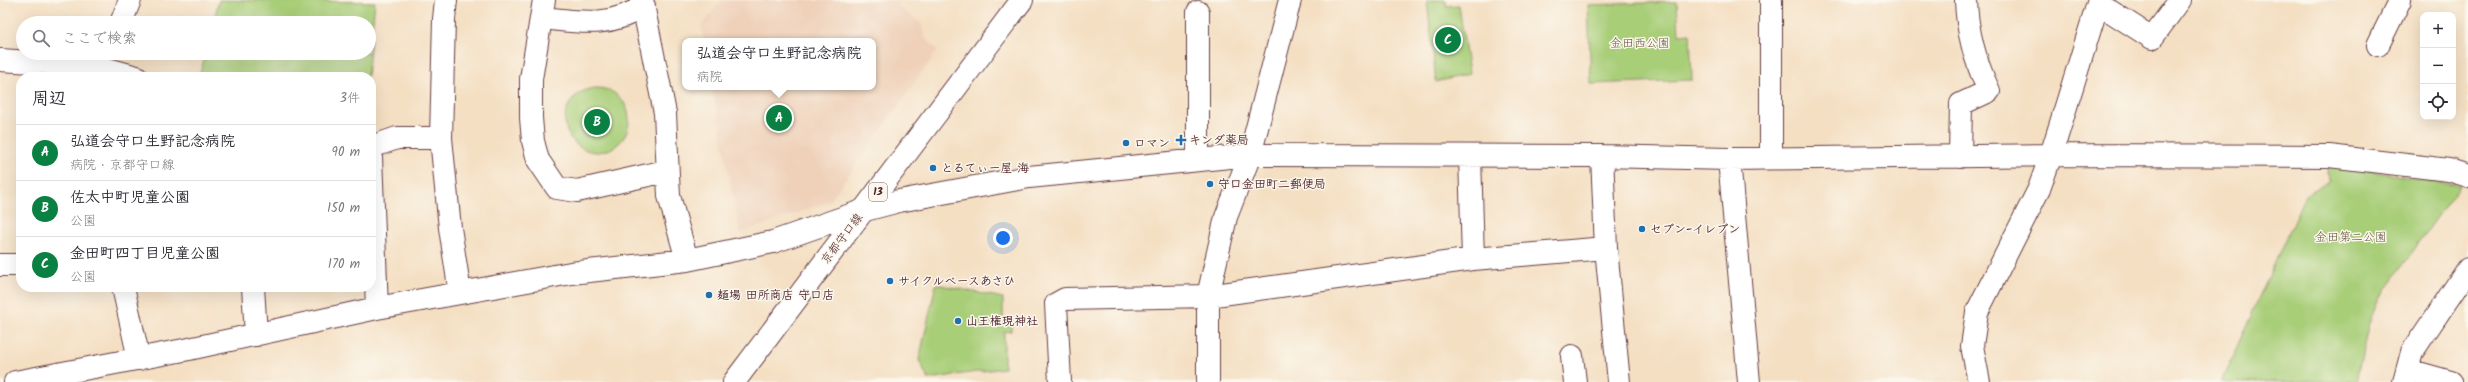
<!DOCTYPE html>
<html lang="ja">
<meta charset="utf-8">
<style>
body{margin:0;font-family:Kalam,"Klee One",sans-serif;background:#f7f7f7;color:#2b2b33}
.controls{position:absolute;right:12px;top:12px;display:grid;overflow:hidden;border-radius:8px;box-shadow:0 4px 16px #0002}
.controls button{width:36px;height:36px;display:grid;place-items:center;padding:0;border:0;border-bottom:1px solid #e1e1e2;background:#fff;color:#2b2b33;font:20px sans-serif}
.you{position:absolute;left:1003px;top:238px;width:14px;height:14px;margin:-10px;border:3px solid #fff;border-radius:50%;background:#1a73e8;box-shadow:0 0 0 6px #1a73e833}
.badge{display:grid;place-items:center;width:26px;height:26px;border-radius:50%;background:#0b8043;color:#fff;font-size:13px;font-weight:700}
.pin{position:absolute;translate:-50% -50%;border:2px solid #fff;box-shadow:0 1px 4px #0006}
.popup{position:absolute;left:682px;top:38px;width:194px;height:52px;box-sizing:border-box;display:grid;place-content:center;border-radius:8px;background:#fff;filter:drop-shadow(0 1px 3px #0005);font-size:13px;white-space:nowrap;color:#7c7c81}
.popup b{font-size:15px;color:#2b2b33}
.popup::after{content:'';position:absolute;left:50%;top:100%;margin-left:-8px;border:8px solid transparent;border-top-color:#fff}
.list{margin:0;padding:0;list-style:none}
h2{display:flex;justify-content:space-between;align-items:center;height:52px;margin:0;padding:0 16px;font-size:17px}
h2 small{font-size:13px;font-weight:400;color:#7c7c81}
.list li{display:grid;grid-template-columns:26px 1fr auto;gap:12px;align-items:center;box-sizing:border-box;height:56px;padding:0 16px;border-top:1px solid #e1e1e2}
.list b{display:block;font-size:15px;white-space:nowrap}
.list p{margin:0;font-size:13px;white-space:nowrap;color:#7c7c81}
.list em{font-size:13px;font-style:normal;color:#7c7c81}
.icon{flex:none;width:22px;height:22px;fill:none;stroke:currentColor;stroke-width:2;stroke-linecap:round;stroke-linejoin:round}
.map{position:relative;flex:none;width:2468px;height:382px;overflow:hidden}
.search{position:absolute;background:#fff;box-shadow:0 4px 16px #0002;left:16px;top:16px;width:360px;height:44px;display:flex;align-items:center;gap:10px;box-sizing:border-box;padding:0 14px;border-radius:22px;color:#7c7c81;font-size:15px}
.panel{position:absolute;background:#fff;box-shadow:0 4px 16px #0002;left:16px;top:72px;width:360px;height:220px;border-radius:16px}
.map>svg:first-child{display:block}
</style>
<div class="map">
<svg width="2468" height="382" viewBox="0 0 2468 382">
<rect width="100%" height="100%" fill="#fbf7ec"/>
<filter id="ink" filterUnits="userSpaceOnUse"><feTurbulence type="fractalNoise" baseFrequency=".025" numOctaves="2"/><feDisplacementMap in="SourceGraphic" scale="8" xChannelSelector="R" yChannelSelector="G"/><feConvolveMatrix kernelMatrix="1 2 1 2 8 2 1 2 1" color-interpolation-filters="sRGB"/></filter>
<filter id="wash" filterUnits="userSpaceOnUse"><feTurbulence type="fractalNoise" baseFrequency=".012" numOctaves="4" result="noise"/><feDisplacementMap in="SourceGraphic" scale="16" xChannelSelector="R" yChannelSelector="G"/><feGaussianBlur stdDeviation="0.9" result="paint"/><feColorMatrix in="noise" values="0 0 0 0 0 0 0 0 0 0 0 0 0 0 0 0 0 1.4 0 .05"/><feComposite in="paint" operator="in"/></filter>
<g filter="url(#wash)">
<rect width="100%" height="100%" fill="#f4dfc3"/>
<path fill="#efd1ba" d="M722,0H901L897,5L921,23L925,38L938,50L829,202L740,233L712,87H873V41H704L701,26Z"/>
<path fill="#a8ce78" stroke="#797652" d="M219,0L375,2L367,77H199L206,53H369V23H213Z
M1427,0H1446V6L1459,5L1469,74L1436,82Z
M1677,2L1679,34L1690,33L1692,80L1591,84L1588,5Z
M565 120a32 32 0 1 1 64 0a32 32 0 1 1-64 0Z
M2331,165L2460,185L2379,299L2369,323L2356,382H2221L2306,194L2329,182L2328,170Z
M936,284L1003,298V323L1011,325V331L1004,332V368L928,379L919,360Z"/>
</g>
<g filter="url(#ink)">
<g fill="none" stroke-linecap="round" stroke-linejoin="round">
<g stroke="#643c42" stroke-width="24">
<path id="street" d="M446,0L444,19L441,138L450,228L460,293
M544,0L531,79V118L533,141L538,160L557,188L577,191L666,171
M642,0L665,113L669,196L687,260
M2099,4L2152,38L2180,0
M1198,12V160
M543,18C581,22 609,28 644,6
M121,23L130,0
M2378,45L2400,0
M0,60L97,66L137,77
M371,147L397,138H441
M1470,156L1473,259
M1602,156L1606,248L1619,382
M371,157L377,308
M1960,157L1961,104L1989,91C1975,61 1967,33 1966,0
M1771,158V0
M1729,159L1749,382
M0,265H21
M123,287L139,359
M253,287L256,335
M1572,356L1575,382
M2408,370L2451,382
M15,382L189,349L377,308L571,273L687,260L773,242L865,210L899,201L1029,177L1250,155L1602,156L1729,159L2051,155L2329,156L2449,170L2468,176
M1060,382L1056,304L1065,299L1208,296L1473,259L1606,248
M1208,382V296L1226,217L1250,155L1290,0
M1979,382L1972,346L1977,312L2039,189L2051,155L2099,0
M2404,382L2412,352L2468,269"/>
</g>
<g stroke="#643c42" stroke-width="24">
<path id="primary" d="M734,382L1022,0"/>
</g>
<use href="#street" stroke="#fff" stroke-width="22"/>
<use href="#primary" stroke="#fff" stroke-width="22"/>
</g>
</g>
<g fill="#1f6fb2" stroke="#fbf7ec" stroke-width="1.5">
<path d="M1179 134h4v4h4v4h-4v4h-4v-4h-4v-4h4z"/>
<circle cx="1126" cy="143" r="4"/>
<circle cx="933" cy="168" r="4"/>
<circle cx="1210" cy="184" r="4"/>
<circle cx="1642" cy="229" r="4"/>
<circle cx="890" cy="281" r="4"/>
<circle cx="709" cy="295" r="4"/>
<circle cx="958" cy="321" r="4"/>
</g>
<g text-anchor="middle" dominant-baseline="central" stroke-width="3" stroke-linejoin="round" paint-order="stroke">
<rect fill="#fbf7ec" stroke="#7f6065" stroke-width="1" x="869" y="183" width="18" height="18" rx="3"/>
<g font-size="11" font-weight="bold" fill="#4a1f2b">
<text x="878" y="192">13</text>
</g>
<g font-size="12" fill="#665442" stroke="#fbf7ec">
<text x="1640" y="43">金田西公園</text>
<text x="2351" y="237">金田第二公園</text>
</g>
<g font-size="12" font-weight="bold" fill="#4a1f2b" stroke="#fbf7ec" text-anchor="start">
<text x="1189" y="140">キンダ薬局</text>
<text x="1134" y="143">ロマン</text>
<text x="941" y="168">とるてぃー屋 海</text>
<text x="1218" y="184">守口金田町二郵便局</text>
<text x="1650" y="229">セブン-イレブン</text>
<text x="898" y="281">サイクルベースあさひ</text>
<text x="717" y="295">麺場 田所商店 守口店</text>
<text x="966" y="321">山王権現神社</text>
</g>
<g font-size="12" fill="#4a1f2b" stroke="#fbf7ec">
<text transform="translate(842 239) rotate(-53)">京都守口線</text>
</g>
</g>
</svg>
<div class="controls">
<button>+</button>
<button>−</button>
<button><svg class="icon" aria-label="locate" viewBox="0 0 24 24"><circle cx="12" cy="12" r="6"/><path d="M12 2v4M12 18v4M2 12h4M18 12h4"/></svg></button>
</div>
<div class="you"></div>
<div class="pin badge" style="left:779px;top:118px">A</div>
<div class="popup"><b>弘道会守口生野記念病院</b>病院</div>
<div class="pin badge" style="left:597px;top:122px">B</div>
<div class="pin badge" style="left:1448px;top:40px">C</div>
<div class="search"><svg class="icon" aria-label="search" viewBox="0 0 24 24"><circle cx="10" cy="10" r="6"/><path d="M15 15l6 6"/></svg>ここで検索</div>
<section class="panel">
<h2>周辺<small>3件</small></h2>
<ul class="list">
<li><span class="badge">A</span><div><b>弘道会守口生野記念病院</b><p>病院 · 京都守口線</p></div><em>90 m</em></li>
<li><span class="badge">B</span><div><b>佐太中町児童公園</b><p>公園</p></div><em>150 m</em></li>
<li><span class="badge">C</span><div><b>金田町四丁目児童公園</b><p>公園</p></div><em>170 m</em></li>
</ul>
</section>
</div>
